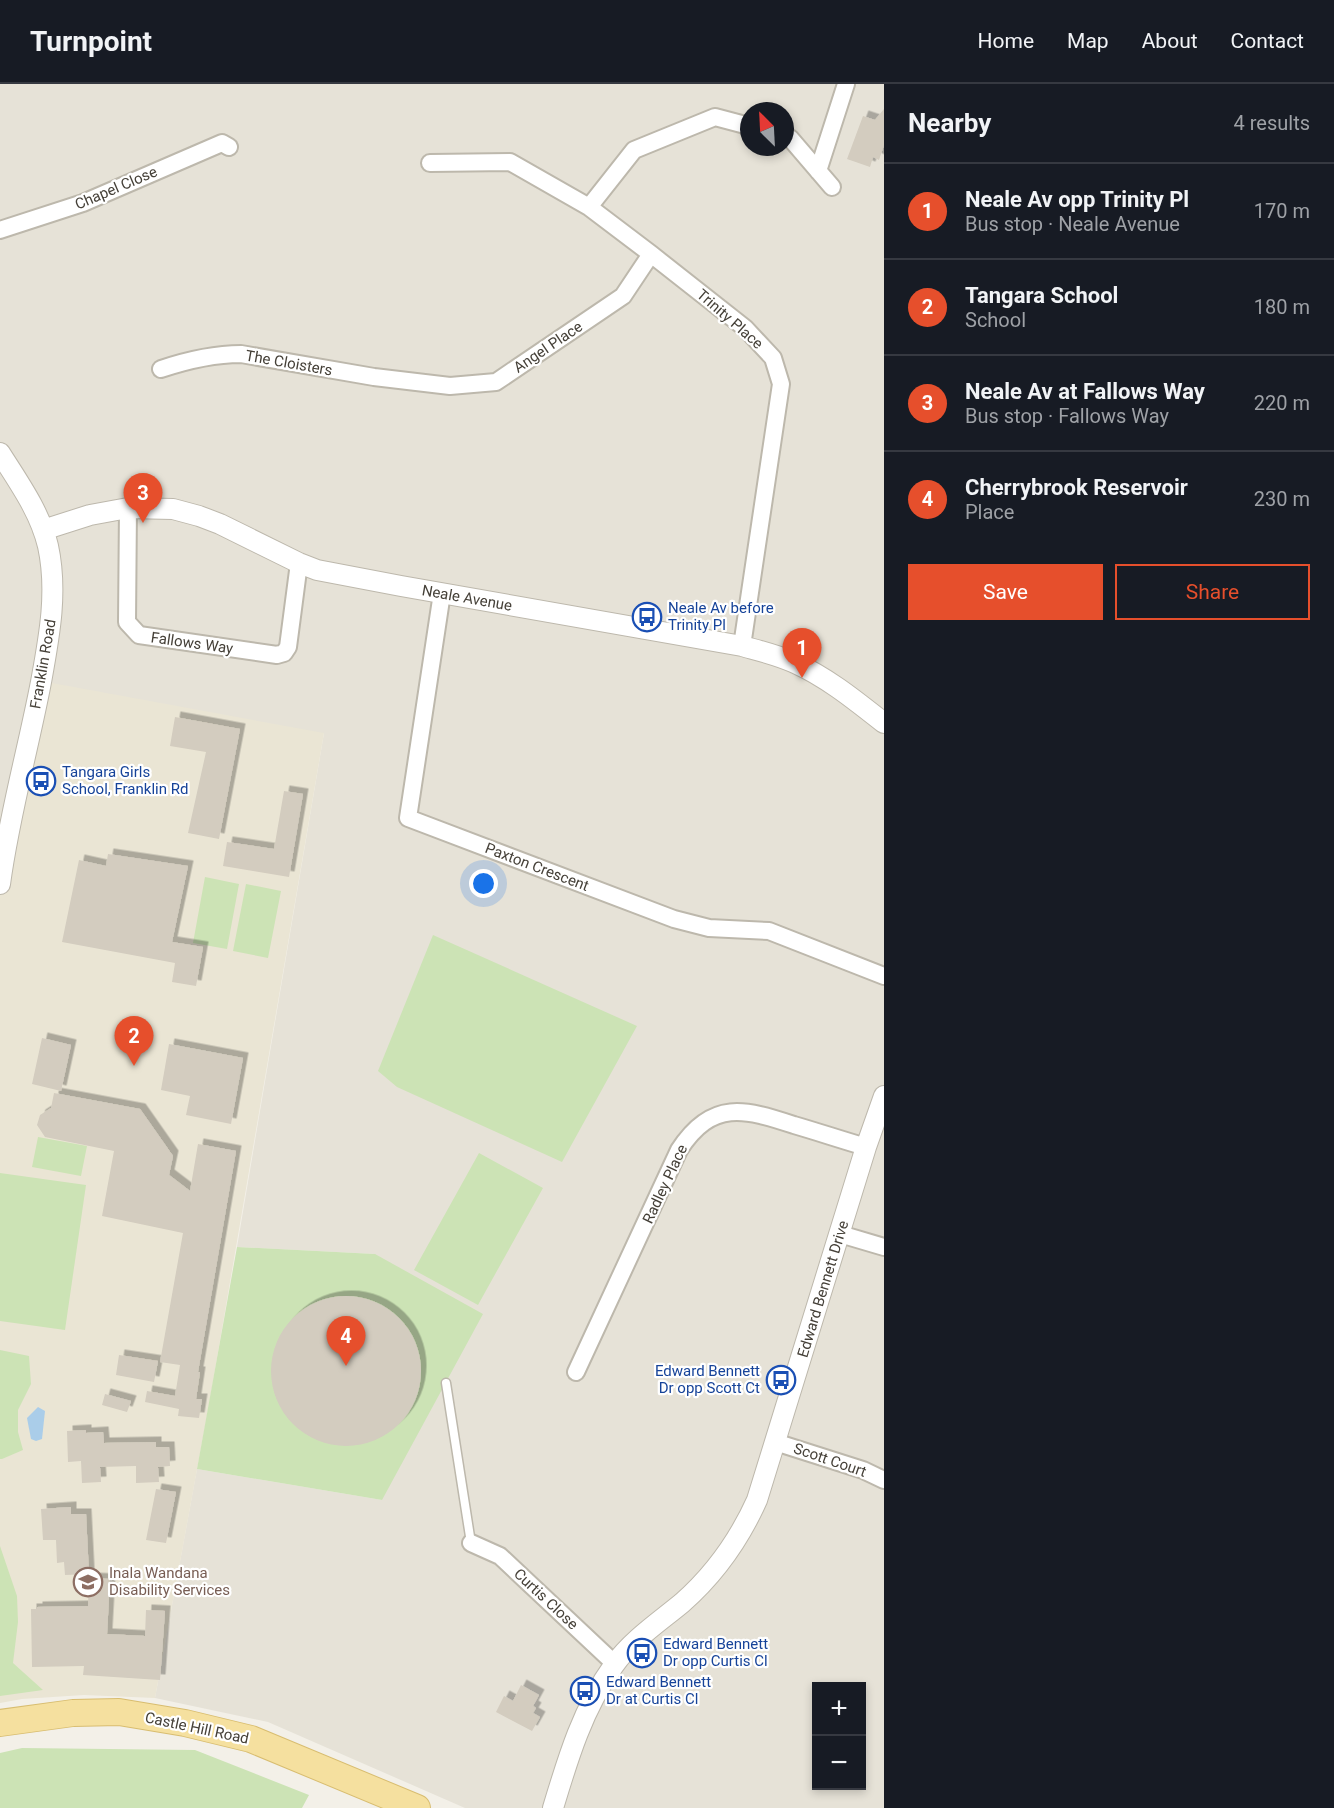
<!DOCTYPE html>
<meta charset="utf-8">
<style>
body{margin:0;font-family:Roboto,sans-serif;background:#242831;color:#f1f3f6}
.controls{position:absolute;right:18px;bottom:18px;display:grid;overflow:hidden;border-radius:0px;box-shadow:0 3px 9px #0003}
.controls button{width:54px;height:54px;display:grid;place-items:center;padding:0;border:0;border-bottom:2px solid #363941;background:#171b24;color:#f1f3f6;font:30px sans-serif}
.compass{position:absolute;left:740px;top:18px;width:54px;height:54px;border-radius:50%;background:#171b24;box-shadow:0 3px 9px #0003;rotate:336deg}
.you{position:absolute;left:484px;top:800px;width:21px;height:21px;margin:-15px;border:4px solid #fff;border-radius:50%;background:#1a73e8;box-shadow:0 0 0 9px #1a73e833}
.badge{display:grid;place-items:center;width:39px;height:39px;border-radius:50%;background:#e64f2c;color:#fff;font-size:20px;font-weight:700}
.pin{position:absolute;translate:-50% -50px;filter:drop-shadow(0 2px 3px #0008)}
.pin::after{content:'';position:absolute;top:32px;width:21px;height:18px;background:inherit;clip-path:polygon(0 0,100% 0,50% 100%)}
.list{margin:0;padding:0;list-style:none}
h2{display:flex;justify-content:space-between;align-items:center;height:78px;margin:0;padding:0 24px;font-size:26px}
h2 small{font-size:20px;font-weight:400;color:#9ea1a6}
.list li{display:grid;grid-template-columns:39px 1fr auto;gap:18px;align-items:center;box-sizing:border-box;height:96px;padding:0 24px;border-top:2px solid #363941}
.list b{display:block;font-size:22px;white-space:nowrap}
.list p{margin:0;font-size:20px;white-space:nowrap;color:#9ea1a6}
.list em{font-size:20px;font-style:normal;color:#9ea1a6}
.actions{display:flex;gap:12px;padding:18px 24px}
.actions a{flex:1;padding:14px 0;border:2px solid #e64f2c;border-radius:0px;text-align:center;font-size:21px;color:#e64f2c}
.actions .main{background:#e64f2c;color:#fff}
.map{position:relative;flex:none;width:884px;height:1724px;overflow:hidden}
header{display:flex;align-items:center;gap:36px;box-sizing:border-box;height:84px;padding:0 30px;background:#171b24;border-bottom:2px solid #363941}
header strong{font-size:28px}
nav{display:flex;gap:33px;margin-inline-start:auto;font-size:21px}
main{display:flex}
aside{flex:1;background:#171b24}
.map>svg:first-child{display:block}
</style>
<header>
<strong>Turnpoint</strong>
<nav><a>Home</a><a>Map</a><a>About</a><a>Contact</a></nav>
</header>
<main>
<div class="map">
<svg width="884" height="1724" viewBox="0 0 884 1724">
<defs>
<filter id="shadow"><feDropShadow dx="5.5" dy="-5.5" stdDeviation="0" flood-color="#0004"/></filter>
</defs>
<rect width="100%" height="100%" fill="#f3f0e8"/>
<path fill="#e6e2d7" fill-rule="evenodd" d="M0,0H884V1724H465L268,1638L155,1614L197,1385L382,1416L375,1170L237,1163L324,649L0,800ZM749,27H785V63H749ZM816,1602H862V1702H816Z"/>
<path fill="#eae5d4" d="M41,597L324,649L210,1315L155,1614L84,1611L22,1615L0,1619V800Z"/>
<path fill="#cce3b5" d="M205,793L239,800L227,865L193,859Z
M246,800L281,807L268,874L233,867Z
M433,851L637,942L562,1078L397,1003L378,987Z
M38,1053L87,1062L81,1092L32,1083Z
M479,1069L543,1104L478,1221L414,1186Z
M0,1089L86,1101L65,1246L0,1237Z
M237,1163L375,1170L483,1230L382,1416L197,1385Z
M0,1266L29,1272L31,1300L18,1326V1348L23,1366L2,1375H0Z
M0,1462L17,1512L18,1538L13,1579L43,1606L0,1612Z
M22,1664L195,1666L309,1711L302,1724H0V1669Z"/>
<path fill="#aacde9" d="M38,1323L45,1327L42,1355L36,1357L31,1355L27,1334Z"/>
<path fill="#d3ccbf" filter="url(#shadow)" d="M884,25V61L879,76L873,73L870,83L847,75L863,32L875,36Z
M175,633L240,645L219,755L188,749L206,668L170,662Z
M284,707L303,710L289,793L223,782L227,758L274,765Z
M108,770L188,782L172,858L203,863L196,902L172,898L175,879L62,858L79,776L106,782Z
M42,954L71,961L61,1007L32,1000Z
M169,960L243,974L231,1040L186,1031L190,1012L161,1006Z
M54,1009L140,1025L173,1072L169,1091L190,1107L198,1060L236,1067L198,1288H200L196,1315H202L199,1334L178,1332L179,1325L145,1318L147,1307L175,1312L180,1281L160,1278L183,1149L102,1132L114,1067L45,1053L37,1041L40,1031L51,1024Z
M271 1287a75 75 0 1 1 150 0a75 75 0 1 1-150 0Z
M119,1271L158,1277L154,1298L116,1291Z
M105,1310L131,1317L127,1328L102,1321Z
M86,1346V1349L103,1348L104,1359L156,1358V1363H169L170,1382L158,1383L159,1398L136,1399V1382L100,1383L101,1398L82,1399L81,1377L68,1378L67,1347Z
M156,1405L176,1408L166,1459L146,1456Z
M71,1423V1430H86L89,1490L65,1491L64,1478L57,1479L56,1456H43L41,1425Z
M89,1494L110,1495L107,1550L145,1552L146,1526L165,1527L160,1596L83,1591L84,1582L32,1583L31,1525H37V1523L88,1522Z
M521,1601L539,1611L533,1622L536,1624L533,1629L540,1633L532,1647L496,1628L504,1612L513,1617Z"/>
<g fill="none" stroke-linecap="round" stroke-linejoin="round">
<g stroke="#bdb8ac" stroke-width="11">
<path id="service" d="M446,1299L471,1459"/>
</g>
<g stroke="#bdb8ac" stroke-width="20">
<path id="minor" d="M785,53L790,54L832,103
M430,79L510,78L589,123L651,170L745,244L773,274L781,300L742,562
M818,87L846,0
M589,123L634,66L715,33L749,42
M0,146L83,119L222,59L229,63
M161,285C188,276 213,270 241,270L374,293L450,302L496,298L623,212L651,170
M128,424L127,538L139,551L277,571L284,569L288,563L299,479
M442,509L408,734L674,835L709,844L769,847L884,892
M840,1150L884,1163
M576,1288L679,1066C712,1015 745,1025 794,1041C818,1048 842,1056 866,1063
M775,1358L863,1386L884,1396
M471,1459L500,1472L615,1580"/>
</g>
<g stroke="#bdb8ac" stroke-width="22">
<path id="tertiary" d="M0,369C19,399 40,428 48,462C58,508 49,554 41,598C28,666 9,732 0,800
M43,446L90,431L128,424L173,425L199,432L220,440L299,479L317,486L401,502L742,562C760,567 778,571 795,579C828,594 856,617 884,639
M553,1724C568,1674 583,1624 614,1581C632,1556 659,1538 682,1519C715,1490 739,1456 757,1416L866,1063L884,1012"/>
</g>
<g stroke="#d8bd70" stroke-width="28">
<path id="primary" d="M0,1639L73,1629L119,1628L185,1639L251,1655L417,1724"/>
</g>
<use href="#service" stroke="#fff" stroke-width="8"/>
<use href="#minor" stroke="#fff" stroke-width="16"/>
<use href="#tertiary" stroke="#fff" stroke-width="20"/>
<use href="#primary" stroke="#f5e09f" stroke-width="26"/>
</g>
<defs>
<g id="bus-ring" transform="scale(1.5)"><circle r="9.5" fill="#fff" stroke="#1a4fb4" stroke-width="1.5"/><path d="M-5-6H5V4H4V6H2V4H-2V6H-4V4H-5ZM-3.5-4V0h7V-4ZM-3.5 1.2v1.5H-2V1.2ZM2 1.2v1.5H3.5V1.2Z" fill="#1a4fb4"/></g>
<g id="school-ring" transform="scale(1.5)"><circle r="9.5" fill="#fff" stroke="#8d6e63" stroke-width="1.5"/><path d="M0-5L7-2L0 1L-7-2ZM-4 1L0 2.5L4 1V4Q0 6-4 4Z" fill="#8d6e63"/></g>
</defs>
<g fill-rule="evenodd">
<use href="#bus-ring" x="647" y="533"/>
<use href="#bus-ring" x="41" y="697"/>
<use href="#bus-ring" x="781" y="1296"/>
<use href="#school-ring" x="88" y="1498"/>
<use href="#bus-ring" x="642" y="1569"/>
<use href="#bus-ring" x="585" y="1607"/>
</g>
<g text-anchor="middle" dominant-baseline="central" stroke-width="4.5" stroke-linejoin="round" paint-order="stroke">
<g font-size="15" fill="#454038" stroke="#fff">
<text transform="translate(116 104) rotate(-23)">Chapel Close</text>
<text transform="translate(730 235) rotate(41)">Trinity Place</text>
<text transform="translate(548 263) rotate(-34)">Angel Place</text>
<text transform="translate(289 279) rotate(10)">The Cloisters</text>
<text transform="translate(467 514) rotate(10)">Neale Avenue</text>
<text transform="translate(192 559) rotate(8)">Fallows Way</text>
<text transform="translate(43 580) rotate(-80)">Franklin Road</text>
<text transform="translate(537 783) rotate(21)">Paxton Crescent</text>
<text transform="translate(665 1100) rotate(-65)">Radley Place</text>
<text transform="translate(823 1205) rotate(-73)">Edward Bennett Drive</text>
<text transform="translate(830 1376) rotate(19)">Scott Court</text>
<text transform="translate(546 1515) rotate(43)">Curtis Close</text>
<text transform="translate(197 1644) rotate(12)">Castle Hill Road</text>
</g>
<g font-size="15" fill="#164399" stroke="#fff" text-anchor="start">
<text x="668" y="524">Neale Av before<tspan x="668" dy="17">Trinity Pl</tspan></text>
<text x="62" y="688">Tangara Girls<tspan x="62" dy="17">School, Franklin Rd</tspan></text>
<text x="760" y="1287" text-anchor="end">Edward Bennett<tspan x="760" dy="17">Dr opp Scott Ct</tspan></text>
<text x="663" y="1560">Edward Bennett<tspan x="663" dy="17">Dr opp Curtis Cl</tspan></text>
<text x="606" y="1598">Edward Bennett<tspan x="606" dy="17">Dr at Curtis Cl</tspan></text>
</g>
<g font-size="15" fill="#785e54" stroke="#fff" text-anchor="start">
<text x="109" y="1489">Inala Wandana<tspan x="109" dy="17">Disability Services</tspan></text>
</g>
</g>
</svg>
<div class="controls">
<button>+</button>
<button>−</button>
</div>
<svg class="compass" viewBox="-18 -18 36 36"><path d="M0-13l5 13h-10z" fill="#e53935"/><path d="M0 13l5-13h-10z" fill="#9ea1a6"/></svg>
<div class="you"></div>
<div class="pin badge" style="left:802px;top:594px">1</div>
<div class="pin badge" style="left:134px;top:982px">2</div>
<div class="pin badge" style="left:143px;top:439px">3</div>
<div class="pin badge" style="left:346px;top:1282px">4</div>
</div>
<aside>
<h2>Nearby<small>4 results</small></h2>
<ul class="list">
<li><span class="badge">1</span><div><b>Neale Av opp Trinity Pl</b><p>Bus stop · Neale Avenue</p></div><em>170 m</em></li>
<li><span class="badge">2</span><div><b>Tangara School</b><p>School</p></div><em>180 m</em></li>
<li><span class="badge">3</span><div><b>Neale Av at Fallows Way</b><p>Bus stop · Fallows Way</p></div><em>220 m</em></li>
<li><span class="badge">4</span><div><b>Cherrybrook Reservoir</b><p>Place</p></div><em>230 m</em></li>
</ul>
<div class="actions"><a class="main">Save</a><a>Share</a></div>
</aside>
</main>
